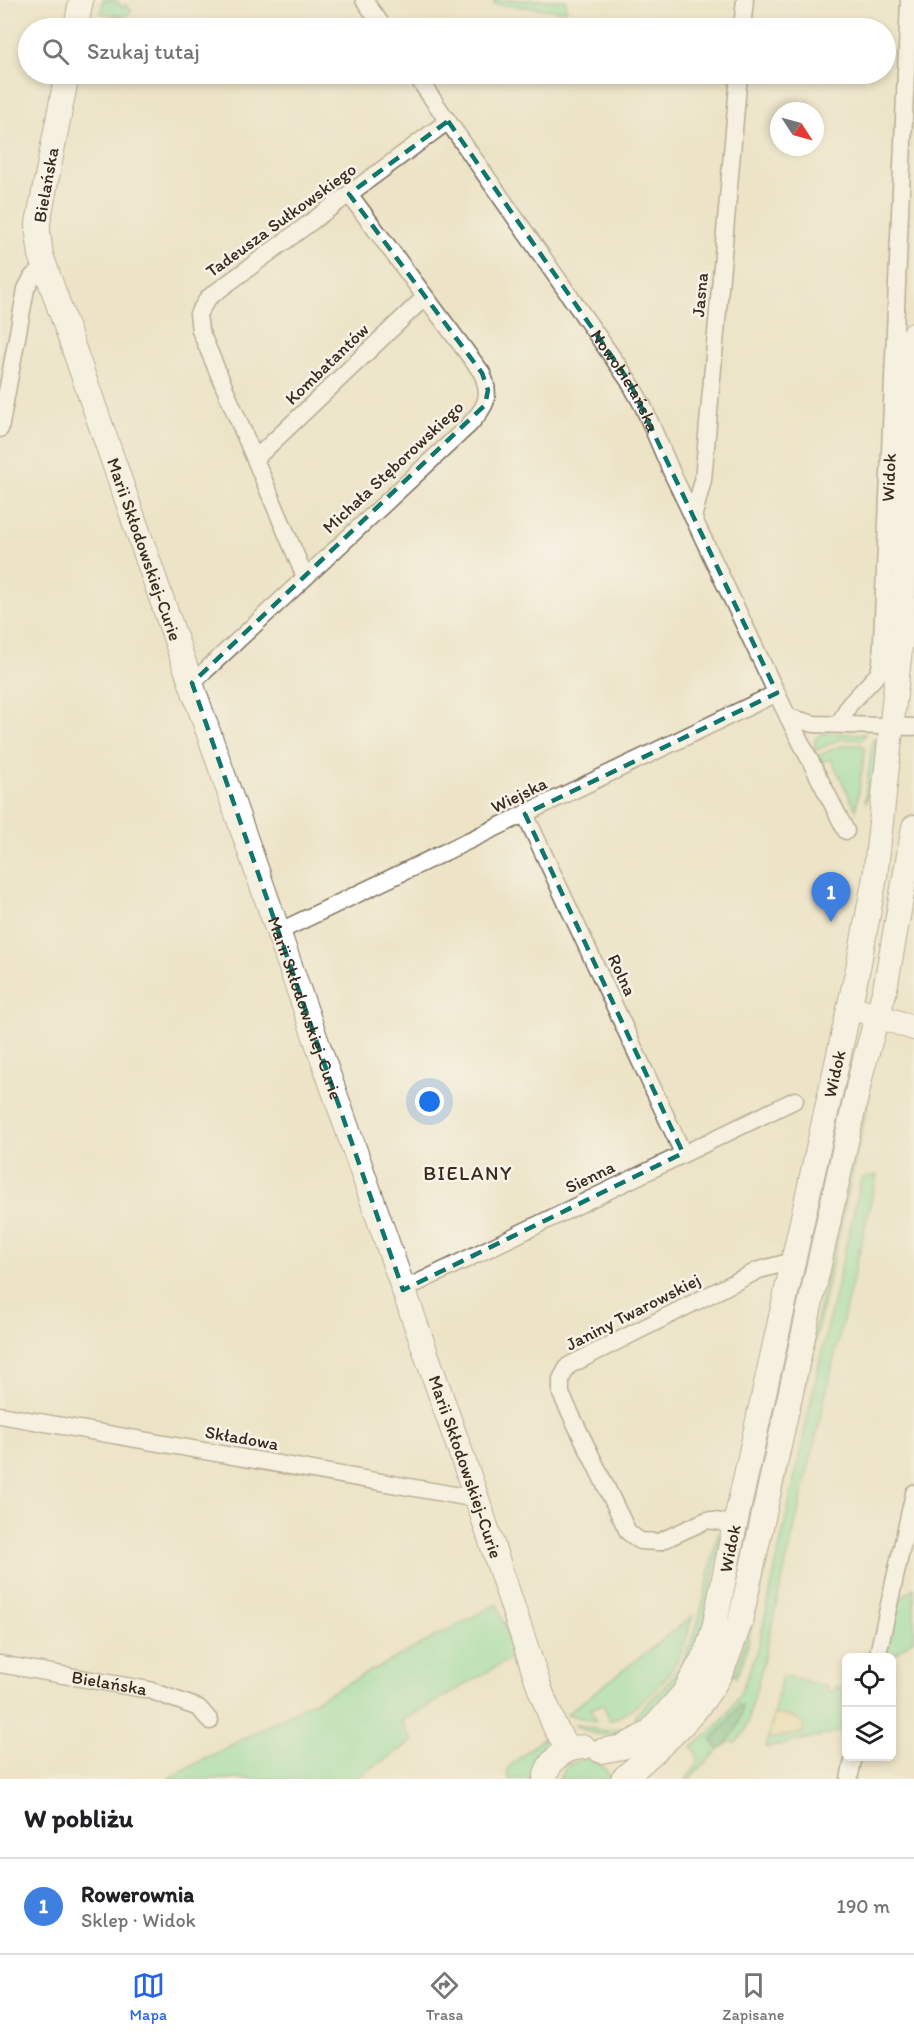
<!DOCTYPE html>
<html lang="pl">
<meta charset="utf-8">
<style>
body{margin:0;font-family:Itim,sans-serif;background:#f2f2f2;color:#202124}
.controls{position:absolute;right:18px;bottom:18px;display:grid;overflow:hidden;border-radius:9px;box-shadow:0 3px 9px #0003}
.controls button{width:54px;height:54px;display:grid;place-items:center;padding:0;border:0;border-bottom:2px solid #e0e0e0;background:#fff;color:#202124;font:30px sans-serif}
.compass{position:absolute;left:770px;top:102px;width:54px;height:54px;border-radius:50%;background:#fff;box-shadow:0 3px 9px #0003;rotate:126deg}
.you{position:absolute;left:430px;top:1102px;width:21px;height:21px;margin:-15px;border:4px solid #fff;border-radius:50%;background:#1a73e8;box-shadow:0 0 0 9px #1a73e833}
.badge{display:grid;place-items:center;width:39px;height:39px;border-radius:50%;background:#2563eb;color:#fff;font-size:20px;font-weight:700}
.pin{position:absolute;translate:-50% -50px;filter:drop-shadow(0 2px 3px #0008)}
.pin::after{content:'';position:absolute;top:32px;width:21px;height:18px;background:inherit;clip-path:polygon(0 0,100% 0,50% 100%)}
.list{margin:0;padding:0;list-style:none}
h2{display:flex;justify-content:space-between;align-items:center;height:78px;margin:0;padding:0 24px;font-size:26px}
h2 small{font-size:20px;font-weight:400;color:#757577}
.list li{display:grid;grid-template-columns:39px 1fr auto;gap:18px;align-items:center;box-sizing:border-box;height:96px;padding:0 24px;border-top:2px solid #e0e0e0}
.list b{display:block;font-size:22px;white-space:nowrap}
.list p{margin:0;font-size:20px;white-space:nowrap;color:#757577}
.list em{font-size:20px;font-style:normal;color:#757577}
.icon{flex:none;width:33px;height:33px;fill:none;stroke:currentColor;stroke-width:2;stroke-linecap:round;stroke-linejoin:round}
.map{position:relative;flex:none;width:914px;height:1779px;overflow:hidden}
.search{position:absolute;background:#fff;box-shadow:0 3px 9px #0003;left:18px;right:18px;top:18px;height:66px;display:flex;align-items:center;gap:15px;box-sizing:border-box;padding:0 21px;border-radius:33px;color:#757577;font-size:22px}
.sheet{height:174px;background:#fff}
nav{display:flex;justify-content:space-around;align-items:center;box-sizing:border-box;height:84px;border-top:2px solid #e0e0e0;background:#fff;font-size:16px;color:#757577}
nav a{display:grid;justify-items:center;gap:3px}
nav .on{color:#2563eb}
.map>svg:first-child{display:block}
</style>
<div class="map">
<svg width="914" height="1779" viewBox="0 0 914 1779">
<rect width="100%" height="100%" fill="#f7f3e8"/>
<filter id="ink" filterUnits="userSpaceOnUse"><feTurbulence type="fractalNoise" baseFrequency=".0167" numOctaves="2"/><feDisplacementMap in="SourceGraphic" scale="12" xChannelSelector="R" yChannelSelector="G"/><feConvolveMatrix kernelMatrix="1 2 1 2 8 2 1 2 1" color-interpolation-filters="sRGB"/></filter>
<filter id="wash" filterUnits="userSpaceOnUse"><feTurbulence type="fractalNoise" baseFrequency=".008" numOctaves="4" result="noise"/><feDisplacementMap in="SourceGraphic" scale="24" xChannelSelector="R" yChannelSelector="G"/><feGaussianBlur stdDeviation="1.35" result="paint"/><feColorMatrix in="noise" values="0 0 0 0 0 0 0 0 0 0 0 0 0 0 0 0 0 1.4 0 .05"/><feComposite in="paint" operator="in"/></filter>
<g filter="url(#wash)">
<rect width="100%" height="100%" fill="#ede4c7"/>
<path fill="#87e0a6" stroke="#618562" stroke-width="1.5" d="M103,0H116L123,8L126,5L132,11L125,17L101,13Z
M494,0H566V11L494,4Z
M491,21L564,28H490Z
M824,733L865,734L862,740L841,739L814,751L815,739Z
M873,740L878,745V766L866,802L865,799Z
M843,745H863L865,750L856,810L831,759L821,762L817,756Z
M868,1089L870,1093L765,1568L744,1659L736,1677L733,1675L741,1655L750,1617Z
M877,1175L761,1671L745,1732L735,1744L732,1741L723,1746L689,1779H685C696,1768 703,1760 692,1747L715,1728L727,1715L741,1692L759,1645L814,1387L861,1179Z
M718,1533L721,1539C712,1581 705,1646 680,1680C668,1696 654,1711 641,1726L635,1717L636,1714C654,1698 670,1683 682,1662C701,1631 709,1569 718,1533Z
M914,1588V1639L891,1657H886L901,1598Z
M497,1604L515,1656L402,1721L412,1742L355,1779H167Z
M693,1616C689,1627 687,1640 682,1651C667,1683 641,1707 610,1721L603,1704L591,1709L596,1722L567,1714Z
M782,1675L827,1686V1691L833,1692L834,1687L846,1690V1730L766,1748Z
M573,1724L605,1731L622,1728L627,1733C608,1738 590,1735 573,1724Z
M544,1737L543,1748L530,1779H509L507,1770L510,1766Z
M583,1759C597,1760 606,1766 611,1779H559L567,1765Z"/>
<path fill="#6dbe8b" stroke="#547454" stroke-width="1.5" d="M739,1705L742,1707C742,1725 731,1738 719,1750L711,1739L727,1723Z"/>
<path fill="#eeda9e" stroke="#94825e" stroke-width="1.5" d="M774,1714L795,1718L804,1724L802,1733L768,1739Z"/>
</g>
<g filter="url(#ink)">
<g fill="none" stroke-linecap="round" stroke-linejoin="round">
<g stroke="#796b59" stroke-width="19">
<g id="street">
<path d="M364,0L384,28"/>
<path d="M742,28L745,0"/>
<path id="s1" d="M415,74L629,381L643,406L672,473L788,717L814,724L914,727"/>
<path d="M0,429L26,289L32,277L46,266"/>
<path d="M255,459L425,297"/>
<path d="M693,518L703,480L739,74"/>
<path d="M305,577L200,330L198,314L208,298L448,121"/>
<path d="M192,683L469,425C486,407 492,397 482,373L349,194"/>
<path d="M788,717L846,831"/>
<path id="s2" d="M839,724L849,705L878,674L881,664L909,0"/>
<path d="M525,814L683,1153"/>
<path d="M278,932L777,693"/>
<path d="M403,1290L795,1100"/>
<path d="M0,1415L477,1499"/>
<path d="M734,1529L721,1522L707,1520L659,1542L640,1541L628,1532L561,1394V1379L568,1366L759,1270L793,1261"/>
<path d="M877,1658L914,1493"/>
<path id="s3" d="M0,1664L149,1690L199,1708L210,1721"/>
<path d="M849,1779L854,1756"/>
</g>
</g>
<g stroke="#796b59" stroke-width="26">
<g id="secondary">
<path d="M76,28L81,0"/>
<path id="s4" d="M67,74L38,223V233L41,255L477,1499L540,1689L554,1725L568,1750"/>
<path d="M863,1011L914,1028"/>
<path id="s5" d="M601,1751L623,1747L649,1733L684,1693L707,1651L714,1628L734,1529L858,968L875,877L902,630L914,335"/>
<path d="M545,1779C548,1760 565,1747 584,1747"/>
<path d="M623,1779C659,1747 697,1717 720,1674C728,1657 734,1639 740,1622L862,1070L885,989L914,827"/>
</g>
</g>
<use href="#street" stroke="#fff" stroke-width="16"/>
<use href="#secondary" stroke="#fff" stroke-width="24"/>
</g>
</g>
<path d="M0 0H914V1779H0ZM448,121L629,381L777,693L525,814L683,1153L403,1290L192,683L485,405L488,390L482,373L349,194Z" fill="#ede4c7" fill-opacity=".55" fill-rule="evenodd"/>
<path fill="none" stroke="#0f766e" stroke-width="4.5" stroke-dasharray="12 8" stroke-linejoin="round" d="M448,121L629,381L777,693L525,814L683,1153L403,1290L192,683L485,405L488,390L482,373L349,194Z"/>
<g text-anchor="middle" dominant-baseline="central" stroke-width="5" stroke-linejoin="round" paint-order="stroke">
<g font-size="18" fill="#3b2a1e" stroke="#f7f3e8">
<text transform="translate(46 185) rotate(-80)">Bielańska</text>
<text transform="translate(281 220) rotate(-36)">Tadeusza Sułkowskiego</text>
<text transform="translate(700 295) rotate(-85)">Jasna</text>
<text transform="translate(327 364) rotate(-44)">Kombatantów</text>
<text stroke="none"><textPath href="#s1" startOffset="372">Nowobielańska</textPath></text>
<text transform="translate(393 467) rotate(-43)">Michała Stęborowskiego</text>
<text stroke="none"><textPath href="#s2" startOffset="261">Widok</textPath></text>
<text stroke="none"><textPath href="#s4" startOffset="496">Marii Skłodowskiej-Curie</textPath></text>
<text transform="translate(519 795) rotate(-26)">Wiejska</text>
<text transform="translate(622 975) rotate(65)">Rolna</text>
<text stroke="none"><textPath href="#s4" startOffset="982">Marii Skłodowskiej-Curie</textPath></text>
<text stroke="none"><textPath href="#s5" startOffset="744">Widok</textPath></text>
<text transform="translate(590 1177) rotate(-26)">Sienna</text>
<text transform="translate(633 1312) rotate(-27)">Janiny Twarowskiej</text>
<text transform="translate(242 1438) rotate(10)">Składowa</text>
<text stroke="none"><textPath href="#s4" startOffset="1468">Marii Skłodowskiej-Curie</textPath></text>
<text stroke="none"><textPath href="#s5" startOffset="258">Widok</textPath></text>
<text stroke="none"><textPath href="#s3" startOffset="111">Bielańska</textPath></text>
</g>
<g font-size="20" letter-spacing="1.5" fill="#3b2a1e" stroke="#f7f3e8">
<text x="468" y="1173">BIELANY</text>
</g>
</g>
</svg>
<div class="controls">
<button><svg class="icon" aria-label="locate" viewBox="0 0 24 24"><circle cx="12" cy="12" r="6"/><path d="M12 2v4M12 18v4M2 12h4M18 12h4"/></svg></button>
<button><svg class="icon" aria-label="layers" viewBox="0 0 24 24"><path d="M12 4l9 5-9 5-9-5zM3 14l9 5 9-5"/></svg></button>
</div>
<svg class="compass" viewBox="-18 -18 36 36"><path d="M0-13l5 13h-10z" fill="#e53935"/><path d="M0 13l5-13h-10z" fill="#757577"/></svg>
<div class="you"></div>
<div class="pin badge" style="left:831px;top:922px;background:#3f7fe0">1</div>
<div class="search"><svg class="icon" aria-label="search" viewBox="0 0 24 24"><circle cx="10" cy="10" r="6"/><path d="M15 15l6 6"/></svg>Szukaj tutaj</div>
</div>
<section class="sheet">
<h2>W pobliżu<small></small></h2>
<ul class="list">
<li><span class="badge" style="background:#3f7fe0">1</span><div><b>Rowerownia</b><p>Sklep · Widok</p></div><em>190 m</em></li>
</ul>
</section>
<nav>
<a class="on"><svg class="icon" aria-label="map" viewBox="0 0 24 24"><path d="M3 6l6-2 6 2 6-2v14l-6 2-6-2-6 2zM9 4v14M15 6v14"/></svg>Mapa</a>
<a><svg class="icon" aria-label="directions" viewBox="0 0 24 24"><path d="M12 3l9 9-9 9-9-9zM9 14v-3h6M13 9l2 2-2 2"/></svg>Trasa</a>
<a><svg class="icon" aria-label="saved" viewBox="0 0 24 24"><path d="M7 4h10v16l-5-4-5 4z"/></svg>Zapisane</a>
</nav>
